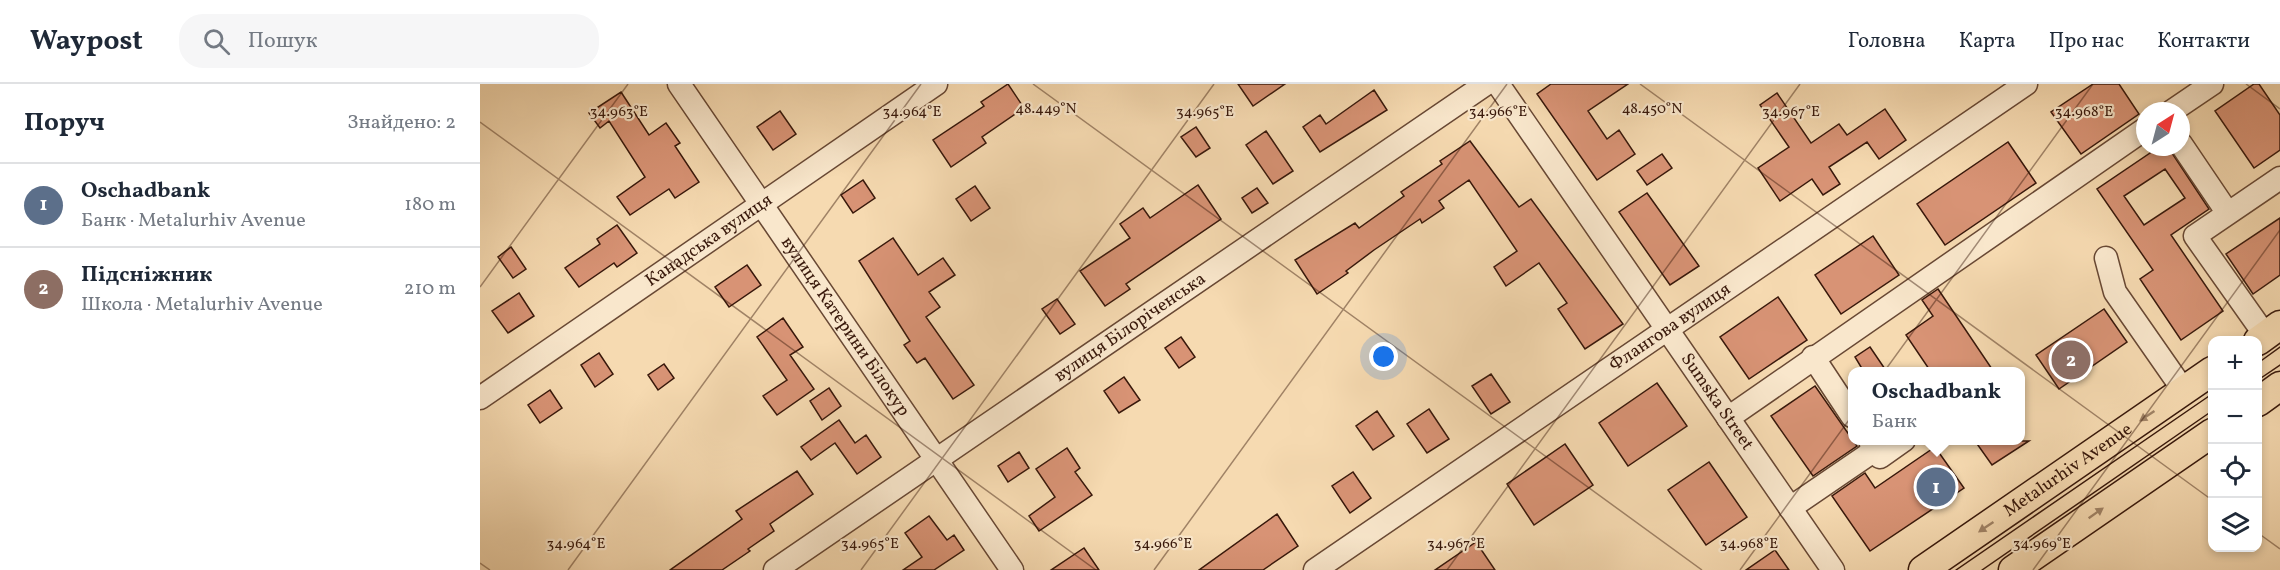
<!DOCTYPE html>
<html lang="uk">
<meta charset="utf-8">
<style>
body{margin:0;font-family:Vollkorn,serif;background:#f6f6f7;color:#1f2937}
.controls{position:absolute;right:18px;bottom:18px;display:grid;overflow:hidden;border-radius:12px;box-shadow:0 3px 9px #0003}
.controls button{width:54px;height:54px;display:grid;place-items:center;padding:0;border:0;border-bottom:2px solid #e0e1e3;background:#fff;color:#1f2937;font:30px sans-serif}
.compass{position:absolute;left:1656px;top:18px;width:54px;height:54px;border-radius:50%;background:#fff;box-shadow:0 3px 9px #0003;rotate:36deg}
.you{position:absolute;left:904px;top:273px;width:21px;height:21px;margin:-15px;border:4px solid #fff;border-radius:50%;background:#1a73e8;box-shadow:0 0 0 9px #1a73e833}
.badge{display:grid;place-items:center;width:39px;height:39px;border-radius:50%;background:#d93025;color:#fff;font-size:20px;font-weight:700}
.pin{position:absolute;translate:-50% -50%;border:3px solid #fff;box-shadow:0 2px 6px #0006}
.popup{position:absolute;left:1368px;top:283px;width:177px;height:78px;box-sizing:border-box;display:grid;place-content:center;border-radius:12px;background:#fff;filter:drop-shadow(0 2px 4px #0005);font-size:20px;white-space:nowrap;color:#747a83}
.popup b{font-size:22px;color:#1f2937}
.popup::after{content:'';position:absolute;left:50%;top:100%;margin-left:-12px;border:12px solid transparent;border-top-color:#fff}
.list{margin:0;padding:0;list-style:none}
h2{display:flex;justify-content:space-between;align-items:center;height:78px;margin:0;padding:0 24px;font-size:26px}
h2 small{font-size:20px;font-weight:400;color:#747a83}
.list li{display:grid;grid-template-columns:39px 1fr auto;gap:18px;align-items:center;box-sizing:border-box;height:84px;padding:0 24px;border-top:2px solid #e0e1e3}
.list b{display:block;font-size:22px;white-space:nowrap}
.list p{margin:0;font-size:20px;white-space:nowrap;color:#747a83}
.list em{font-size:20px;font-style:normal;color:#747a83}
.icon{flex:none;width:33px;height:33px;fill:none;stroke:currentColor;stroke-width:2;stroke-linecap:round;stroke-linejoin:round}
.map{position:relative;flex:none;width:1800px;height:486px;overflow:hidden}
header{display:flex;align-items:center;gap:36px;box-sizing:border-box;height:84px;padding:0 30px;background:#fff;border-bottom:2px solid #e0e1e3}
header strong{font-size:28px}
nav{display:flex;gap:33px;margin-inline-start:auto;font-size:21px}
.search{width:420px;height:54px;background:#f6f6f7;display:flex;align-items:center;gap:15px;box-sizing:border-box;padding:0 21px;border-radius:24px;color:#747a83;font-size:22px}
main{display:flex}
aside{flex:1;background:#fff}
.map>svg:first-child{display:block}
</style>
<header>
<strong>Waypost</strong>
<div class="search"><svg class="icon" aria-label="search" viewBox="0 0 24 24"><circle cx="10" cy="10" r="6"/><path d="M15 15l6 6"/></svg>Пошук</div>
<nav><a>Головна</a><a>Карта</a><a>Про нас</a><a>Контакти</a></nav>
</header>
<main>
<aside>
<h2>Поруч<small>Знайдено: 2</small></h2>
<ul class="list">
<li><span class="badge" style="background:#5c6f8a">1</span><div><b>Oschadbank</b><p>Банк · Metalurhiv Avenue</p></div><em>180 m</em></li>
<li><span class="badge" style="background:#8d6e63">2</span><div><b>Підсніжник</b><p>Школа · Metalurhiv Avenue</p></div><em>210 m</em></li>
</ul>
</aside>
<div class="map">
<svg width="1800" height="486" viewBox="0 0 1800 486">
<rect width="100%" height="100%" fill="#f6dab1"/>
<filter id="stains"><feTurbulence type="fractalNoise" baseFrequency=".00333" numOctaves="4"/><feColorMatrix values="0 0 0 0 .2 0 0 0 0 .09 0 0 0 0 .02 0 0 0 .5 -.17"/></filter>
<radialGradient id="worn" r=".72"><stop offset=".6" stop-color="#630" stop-opacity="0"/><stop offset="1" stop-color="#630" stop-opacity=".3"/></radialGradient>
<path fill="#d89375" stroke="#38180b" stroke-width="1.5" fill-rule="evenodd" d="M528,0L544,24L502,53L506,59L471,83L453,56L504,22L501,18Z
M758,0H805L773,22Z
M1071,0H1148L1108,27L1127,55L1139,46L1155,70L1117,96L1057,10Z
M1613,0H1639L1659,30L1601,70L1571,28Z
M1774,0H1779L1800,31V66L1774,84L1735,27Z
M894,6L907,26L840,68L823,43L840,31L846,40Z
M141,8L169,51L186,39L200,59L195,62L219,98L195,114L189,105L150,131L137,113L165,93L129,37L120,44L109,29Z
M1297,9L1331,59L1359,40L1367,51L1405,25L1426,56L1399,75L1387,58L1349,83L1360,100L1343,111L1332,95L1300,117L1278,84L1309,63L1280,21Z
M300,27L316,50L293,66L277,43Z
M716,43L730,64L716,73L701,53Z
M786,47L813,87L793,100L766,61Z
M990,57L1039,123L1051,115L1143,240L1105,265L1078,225L1087,219L1059,179L1026,202L1014,183L1037,167L989,96L959,117L964,124L942,139L940,135L894,166L866,187L868,189L837,210L815,176L875,139L879,144L924,112L921,108L962,80L960,77Z
M1528,58L1556,99L1465,161L1437,120Z
M1679,63H1688L1729,125L1691,151L1743,227L1701,256L1660,195L1673,186L1617,105ZM1685,85L1705,114L1664,141L1644,112Z
M1182,70L1192,84L1167,101L1157,87Z
M383,96L395,114L373,129L361,111Z
M718,101L741,135L646,200L650,205L625,222L600,187L650,154L640,140L663,124L670,134Z
M495,102L510,124L491,137L476,115Z
M777,104L788,119L772,129L762,114Z
M1167,109L1219,182L1190,201L1139,128Z
M1800,134V191L1773,210L1746,170Z
M137,141L157,169L137,183L134,179L99,203L85,184L120,160L117,155Z
M1393,152L1419,191L1361,230L1335,191Z
M413,154L438,191L463,174L475,191L449,208L460,223L446,233L494,301L473,315L445,274L437,279L424,261L430,257L379,177Z
M31,163L46,185L33,194L18,173Z
M267,181L281,201L249,223L235,203Z
M1458,205L1514,288H1451L1426,251L1453,232L1442,216Z
M39,209L54,232L28,249L12,227Z
M1298,213L1327,256L1269,295L1240,253Z
M577,215L595,240L580,250L562,225Z
M1624,225L1647,258L1579,305L1556,271Z
M303,234L323,263L310,271L334,305L297,331L283,312L307,296L277,253Z
M701,253L715,273L699,284L685,264Z
M1390,263L1407,288H1384L1375,273Z
M119,269L133,290L115,303L101,281Z
M184,280L194,294L178,306L168,291Z
M1011,290L1030,318L1011,330L992,302Z
M644,293L660,316L639,329L624,307Z
M1177,299L1207,342L1148,382L1119,339Z
M1335,302L1377,362L1333,392L1291,332Z
M349,304L361,322L342,336L330,317Z
M70,306L82,324L60,339L48,321Z
M949,325L969,355L947,369L927,340Z
M897,327L914,352L893,366L876,342Z
M359,336L375,359L386,351L401,373L377,390L355,359L331,376L321,363Z
M1495,357H1549L1512,381Z
M1085,360L1113,401L1054,441L1027,400Z
M1455,363L1484,404L1390,467L1352,412L1385,389L1395,404Z
M587,364L600,384L595,388L612,411L559,447L549,432L575,413L556,385Z
M539,368L549,384L528,398L518,382Z
M1229,378L1267,433L1226,461L1188,406Z
M317,387L333,410L290,440L294,447L268,465L270,467L242,486H190L262,435L256,427Z
M873,388L891,414L870,429L852,402Z
M797,430L818,462L783,486H719Z
M449,432L467,456L474,451L484,466L454,486H423L442,473L425,449Z
M996,458L1015,486H955Z
M604,464L619,486H571Z
M1295,466L1309,486H1266Z"/>
<g fill="none" stroke-linecap="round" stroke-linejoin="round">
<g stroke="#684834" stroke-width="25">
<g id="minor">
<path id="s1" d="M199,0L532,486"/>
<path id="s2" d="M1018,0L1353,486"/>
<path d="M1692,27L1732,0"/>
<path d="M1701,60L1747,128"/>
<path d="M1626,174L1635,208L1704,307"/>
<path d="M1785,251L1715,152L1800,94"/>
<path d="M1333,273L1372,332"/>
<path id="s3" d="M0,314L456,0"/>
<path d="M1248,334L1665,45"/>
<path d="M1391,360L1400,373L1424,356"/>
<path d="M1310,424L1395,366"/>
<path id="s4" d="M295,486L1006,0"/>
<path id="s5" d="M835,486L1546,0"/>
</g>
</g>
<g stroke="#38180b" stroke-width="31">
<g id="major">
<path d="M1778,257L1800,241"/>
<path d="M1778,318L1800,302"/>
<path id="s6" d="M1443,486L1732,287"/>
<path d="M1533,486L1732,349"/>
</g>
</g>
<use href="#minor" stroke="#f9e7cc" stroke-width="22"/>
<use href="#major" stroke="#f6dab1" stroke-width="28"/>
<path stroke="#38180b" stroke-width="1.5" d="M1778,279L1800,263
M1778,296L1800,281
M1476,486L1732,310
M1502,486L1732,327"/>
</g>
<defs><path id="oneway-solid" d="M-6-.8H1V-3.2L6.5 0L1 3.2V.8H-6Z" transform="scale(1.5)"/></defs>
<g fill="#a08366">
<use href="#oneway-solid" transform="translate(1667 332) rotate(146)"/>
<use href="#oneway-solid" transform="translate(1616 429) rotate(-35)"/>
<use href="#oneway-solid" transform="translate(1506 443) rotate(146)"/>
</g>
<path fill="none" stroke="#38180b" stroke-width="1.5" stroke-opacity="0.45" d="M553,0L1222,486M1160,0L1732,416M1766,0L1800,25M0,38L616,486M0,203L148,0M1778,449L1800,465M0,479L10,486M88,486L441,0M381,486L734,0M674,486L1027,0M967,486L1320,0M1260,486L1613,0M1553,486L1800,146"/>
<g text-anchor="middle" dominant-baseline="central" stroke-width="4.5" stroke-linejoin="round" paint-order="stroke">
<g font-size="18" fill="#38180b" stroke="#f9e7cc">
<text stroke="none"><textPath href="#s3" startOffset="278">Канадська вулиця</textPath></text>
<text stroke="none"><textPath href="#s4" startOffset="430">вулиця Білоріченська</textPath></text>
<text stroke="none"><textPath href="#s1" startOffset="294">вулиця Катерини Білокур</textPath></text>
<text stroke="none"><textPath href="#s5" startOffset="430">Флангова вулиця</textPath></text>
<text stroke="none"><textPath href="#s2" startOffset="386">Sumska Street</textPath></text>
<text stroke="none"><textPath href="#s6" startOffset="176">Metalurhiv Avenue</textPath></text>
</g>
</g>
<g font-size="15" text-anchor="middle" fill="#38180b" stroke="#f9e7cc" stroke-width="4.5" stroke-linejoin="round" paint-order="stroke">
<text x="566" y="29">48.449°N</text>
<text x="1172" y="29">48.450°N</text>
<text x="139" y="32">34.963°E</text>
<text x="432" y="32">34.964°E</text>
<text x="725" y="32">34.965°E</text>
<text x="1018" y="32">34.966°E</text>
<text x="1311" y="32">34.967°E</text>
<text x="1604" y="32">34.968°E</text>
<text x="96" y="464">34.964°E</text>
<text x="390" y="464">34.965°E</text>
<text x="683" y="464">34.966°E</text>
<text x="976" y="464">34.967°E</text>
<text x="1269" y="464">34.968°E</text>
<text x="1562" y="464">34.969°E</text>
</g>
<rect width="100%" height="100%" filter="url(#stains)"/>
<rect width="100%" height="100%" fill="url(#worn)"/>
</svg>
<div class="controls">
<button>+</button>
<button>−</button>
<button><svg class="icon" aria-label="locate" viewBox="0 0 24 24"><circle cx="12" cy="12" r="6"/><path d="M12 2v4M12 18v4M2 12h4M18 12h4"/></svg></button>
<button><svg class="icon" aria-label="layers" viewBox="0 0 24 24"><path d="M12 4l9 5-9 5-9-5zM3 14l9 5 9-5"/></svg></button>
</div>
<svg class="compass" viewBox="-18 -18 36 36"><path d="M0-13l5 13h-10z" fill="#e53935"/><path d="M0 13l5-13h-10z" fill="#747a83"/></svg>
<div class="you"></div>
<div class="pin badge" style="left:1456px;top:403px;background:#5c6f8a">1</div>
<div class="popup"><b>Oschadbank</b>Банк</div>
<div class="pin badge" style="left:1591px;top:276px;background:#8d6e63">2</div>
</div>
</main>
